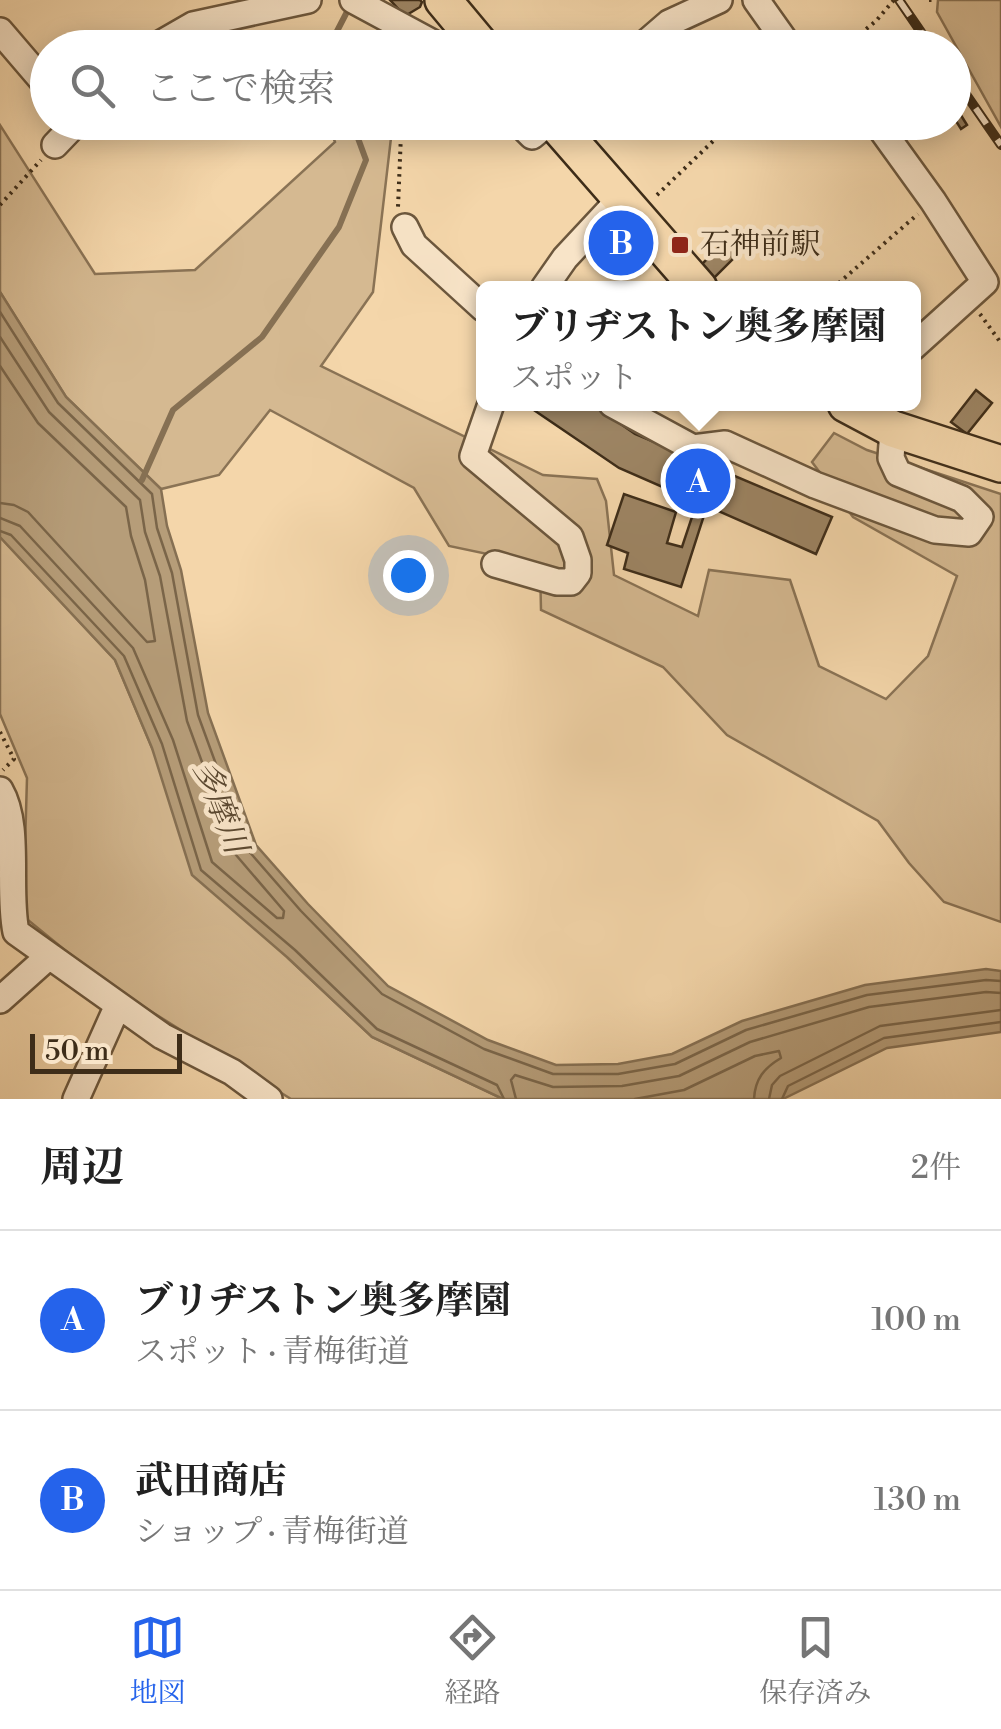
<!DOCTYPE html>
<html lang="ja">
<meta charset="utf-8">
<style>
body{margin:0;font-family:"Libre Bodoni","Noto Serif JP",serif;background:#f2f2f2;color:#222}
.scale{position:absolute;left:30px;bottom:25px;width:152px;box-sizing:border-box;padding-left:10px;border:5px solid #3e2d19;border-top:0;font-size:28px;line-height:35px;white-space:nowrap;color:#3e2d19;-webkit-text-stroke:8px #f8e4c8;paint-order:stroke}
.you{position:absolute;left:408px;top:575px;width:35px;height:35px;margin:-25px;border:8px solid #fff;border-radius:50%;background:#1a73e8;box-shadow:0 0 0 15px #1a73e833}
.badge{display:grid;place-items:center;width:65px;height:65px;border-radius:50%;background:#2563eb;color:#fff;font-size:32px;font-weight:700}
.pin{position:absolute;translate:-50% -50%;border:5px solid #fff;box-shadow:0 2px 10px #0006}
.popup{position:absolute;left:476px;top:281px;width:445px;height:130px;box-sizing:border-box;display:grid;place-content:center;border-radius:15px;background:#fff;filter:drop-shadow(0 2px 8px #0005);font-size:32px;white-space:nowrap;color:#767676}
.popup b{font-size:38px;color:#222}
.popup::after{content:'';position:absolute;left:50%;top:100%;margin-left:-20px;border:20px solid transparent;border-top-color:#fff}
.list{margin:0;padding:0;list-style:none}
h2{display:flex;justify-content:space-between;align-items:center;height:130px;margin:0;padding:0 40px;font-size:42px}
h2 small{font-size:32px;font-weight:400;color:#767676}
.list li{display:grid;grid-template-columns:65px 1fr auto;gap:30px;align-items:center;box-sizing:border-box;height:180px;padding:0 40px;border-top:2px solid #e0e0e0}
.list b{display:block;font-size:38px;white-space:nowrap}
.list p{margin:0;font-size:32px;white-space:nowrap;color:#767676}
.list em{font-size:32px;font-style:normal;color:#767676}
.icon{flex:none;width:55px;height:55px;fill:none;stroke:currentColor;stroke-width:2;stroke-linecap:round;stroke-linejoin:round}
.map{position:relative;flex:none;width:1001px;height:1099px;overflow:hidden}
.search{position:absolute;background:#fff;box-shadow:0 5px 25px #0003;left:30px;right:30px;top:30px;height:110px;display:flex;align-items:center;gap:25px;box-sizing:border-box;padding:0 35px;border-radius:55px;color:#767676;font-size:38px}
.sheet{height:490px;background:#fff}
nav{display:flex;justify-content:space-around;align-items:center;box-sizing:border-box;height:140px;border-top:2px solid #e0e0e0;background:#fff;font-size:28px;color:#767676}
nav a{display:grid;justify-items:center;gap:5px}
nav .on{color:#2563eb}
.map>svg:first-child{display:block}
</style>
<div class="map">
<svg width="1001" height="1099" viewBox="0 0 1001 1099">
<rect width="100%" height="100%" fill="#f4d6aa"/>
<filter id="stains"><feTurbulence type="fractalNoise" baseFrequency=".002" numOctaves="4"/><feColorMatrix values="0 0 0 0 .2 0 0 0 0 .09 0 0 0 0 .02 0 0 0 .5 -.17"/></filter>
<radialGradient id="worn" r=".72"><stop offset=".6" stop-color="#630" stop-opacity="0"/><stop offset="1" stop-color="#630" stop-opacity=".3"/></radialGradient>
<path fill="#d5b991" stroke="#8a7355" stroke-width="2.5" d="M938,0H1001V127L937,12Z
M328,123H386L391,138L373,292L321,366L543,475L597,479L606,501L614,575L698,616L709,570L790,580L819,666L886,699L928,656L957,576L853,517L812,462L834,433L867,450L1001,494V922L944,902L909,863L878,821L727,735L663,667L541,610L540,565L449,546L414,488L270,410L219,475L161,489L66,397L0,292V125L95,274L195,270L335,142Z
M0,537L115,660L152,748L288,958L372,1037L503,1099H291L104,982L23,916L27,778L0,714Z"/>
<path fill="#b69d79" stroke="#867053" stroke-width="2.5" d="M0,292L66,397L161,489L167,526L181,570L208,713L256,845L308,904L388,986L488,1040L556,1065L618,1064L672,1054L742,1021L865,985L986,969L1001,971V1032L887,1048L783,1099H503L372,1037L288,958L192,875L152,748L115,660L0,537Z"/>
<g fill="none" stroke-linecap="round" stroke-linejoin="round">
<path stroke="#7a6549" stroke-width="2.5" d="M0,312L58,403L152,494L157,528L172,573L198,715L247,849L301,911L382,994L484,1049L553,1074H618L675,1064L746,1030L867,995L986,980L1001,981
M0,337L49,412L140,500L145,532L160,576L187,721L236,855L284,911L283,918H277L212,862L173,740L133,648L20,526L0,518
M0,366L38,423L126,507L131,536L145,580L155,641L147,642L28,512L14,505L0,503
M0,531L11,535L124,656L162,744L201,870L295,950L377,1029L497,1085L504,1099
M516,1099L511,1080L515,1075L553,1087L622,1086L679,1076L750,1042L869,1007L986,992L1001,993
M635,1099L684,1090L755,1056L779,1051L781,1058C764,1068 755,1079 754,1099
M769,1099L772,1085L780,1076L880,1026L1001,1010
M782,1099L788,1086L884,1038L1001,1022"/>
<path stroke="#867053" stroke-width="6" d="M335,48V35L350,6
M142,480L173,410L262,337L339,227L366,160L352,122"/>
</g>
<path fill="#9d8564" stroke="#3e2d19" stroke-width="2.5" d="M390,0H420L422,2L420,7L405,16Z
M954,104L967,125L961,129L954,118Z
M618,216L649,246L624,271L593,241Z
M726,240L738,254L714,278L702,264Z
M976,390L992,403L967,434L951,422Z
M525,404H592L635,434L832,517L816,554L707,506L681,587L624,569L628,553L607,545L624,494L676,512L667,543L682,547L697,502L619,468Z"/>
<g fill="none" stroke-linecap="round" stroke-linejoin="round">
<g stroke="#6c573d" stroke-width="30">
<path id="minor" d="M353,0L442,48
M756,0L790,48
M0,31L48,87
M153,48L193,25L308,0
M640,48L669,23L719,0
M518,122L532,136L549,122
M876,122L933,201L985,282L913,347
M55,145L77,122
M405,227L414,245L483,308
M544,288L565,258L620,199
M491,404L473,456L570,537L578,560V573L571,582H557L495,564
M612,404L693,448L725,444L815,485L935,530L969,533L980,517L962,499L898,473L891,458L893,429
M0,790C21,826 7,889 16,932L162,1036L232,1072L269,1099
M0,1000L48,957
M76,1099L118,1005"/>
</g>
<g stroke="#3e2d19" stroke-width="40">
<path id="highway" d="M443,0L483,48
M554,122L699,288
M846,404L893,429L1001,464"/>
</g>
<path stroke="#3e2d19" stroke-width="4" stroke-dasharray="2.5 5" stroke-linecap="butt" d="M929,0H936
M359,48L363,33
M843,48L876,21L894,0
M398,122L401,134L398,207
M657,195L733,122
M0,205L41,160
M833,288L918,214
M980,314L1001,343
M0,732L14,759L3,770"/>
<use href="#minor" stroke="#f8e4c8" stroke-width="25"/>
<use href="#highway" stroke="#f4d6aa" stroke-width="35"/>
<g stroke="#3e2d19" stroke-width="10">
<path id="rail" d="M899,0L932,48
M954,77L1001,145"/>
</g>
<use href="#rail" stroke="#f8e4c8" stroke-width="6" stroke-dasharray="19" stroke-linecap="butt"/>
</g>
<rect fill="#8f2418" stroke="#f8e4c8" stroke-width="4" x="670" y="235" width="20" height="20" rx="5"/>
<g text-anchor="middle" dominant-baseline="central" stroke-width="9" stroke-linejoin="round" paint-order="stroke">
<g font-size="30" fill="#3e2d19" stroke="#f8e4c8" text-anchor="start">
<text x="700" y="245">石神前駅</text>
</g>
<g font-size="32" font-style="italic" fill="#5c4931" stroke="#f8e4c8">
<text transform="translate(220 807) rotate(69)">多摩川</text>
</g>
</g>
<rect width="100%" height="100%" filter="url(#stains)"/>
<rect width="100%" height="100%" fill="url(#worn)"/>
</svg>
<div class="scale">50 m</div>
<div class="you"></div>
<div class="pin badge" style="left:698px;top:481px">A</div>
<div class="popup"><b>ブリヂストン奥多摩園</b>スポット</div>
<div class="pin badge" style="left:621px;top:243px">B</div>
<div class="search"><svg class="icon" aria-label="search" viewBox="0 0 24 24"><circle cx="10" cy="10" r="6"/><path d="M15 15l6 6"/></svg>ここで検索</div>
</div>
<section class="sheet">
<h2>周辺<small>2件</small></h2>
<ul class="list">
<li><span class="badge">A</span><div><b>ブリヂストン奥多摩園</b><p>スポット · 青梅街道</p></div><em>100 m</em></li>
<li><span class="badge">B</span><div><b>武田商店</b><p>ショップ · 青梅街道</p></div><em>130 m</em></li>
</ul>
</section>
<nav>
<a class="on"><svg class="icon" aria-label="map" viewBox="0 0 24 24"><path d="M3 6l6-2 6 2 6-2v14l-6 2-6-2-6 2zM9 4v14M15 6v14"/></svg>地図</a>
<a><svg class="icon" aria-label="directions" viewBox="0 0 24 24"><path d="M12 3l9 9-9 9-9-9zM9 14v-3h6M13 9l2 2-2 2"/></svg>経路</a>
<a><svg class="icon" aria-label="saved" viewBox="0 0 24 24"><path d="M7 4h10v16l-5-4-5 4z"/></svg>保存済み</a>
</nav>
